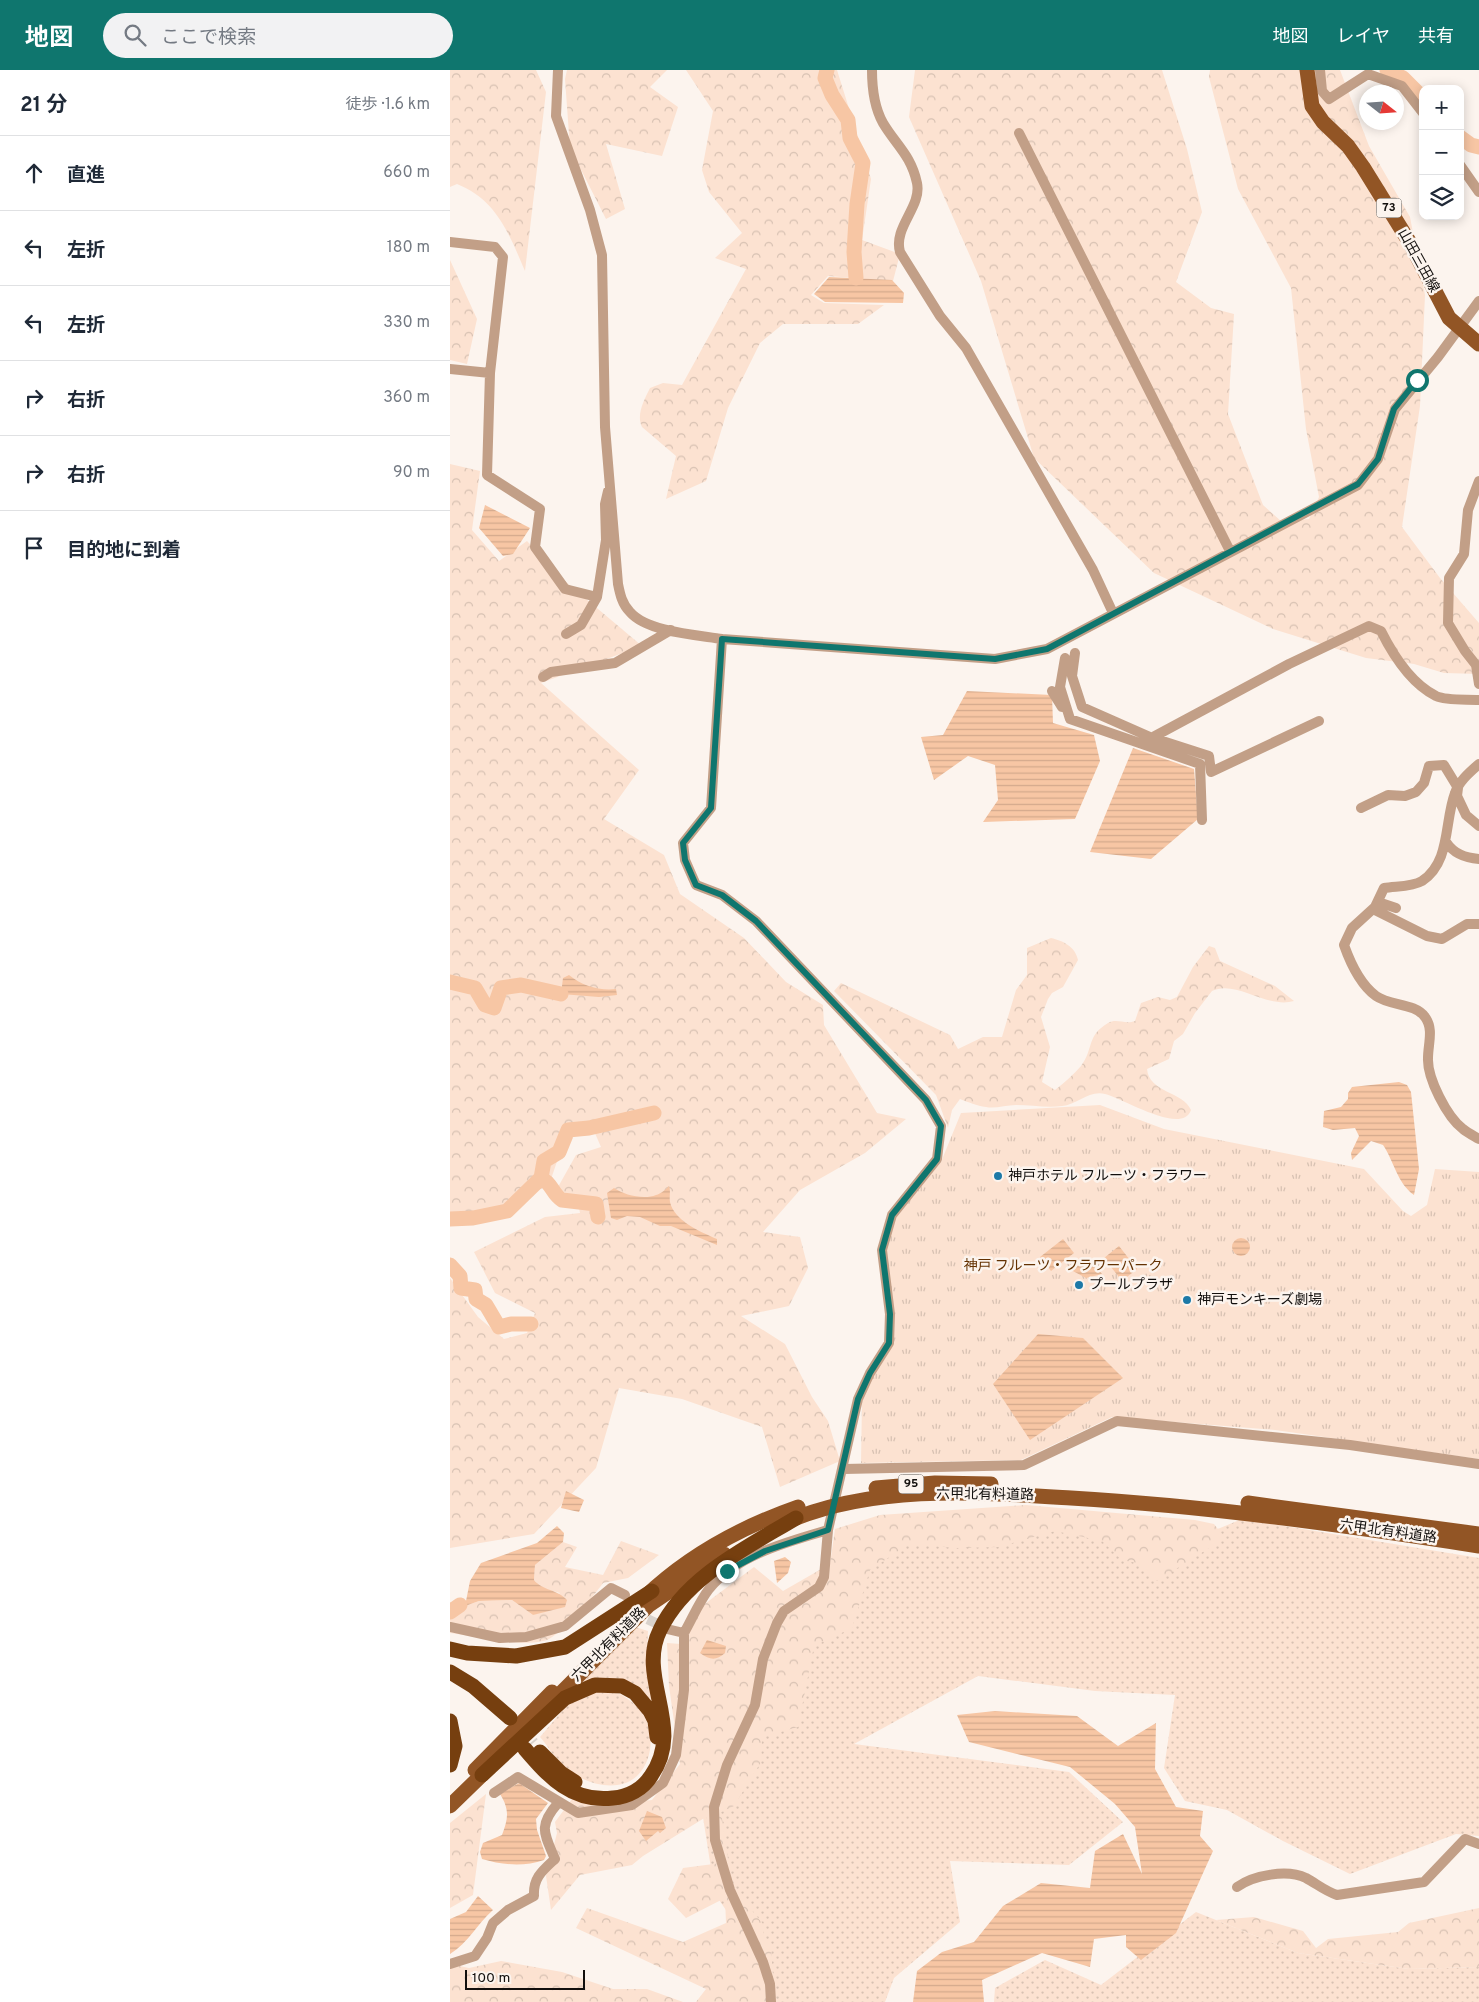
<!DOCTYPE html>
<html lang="ja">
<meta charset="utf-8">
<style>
body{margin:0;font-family:Overpass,"Noto Sans JP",sans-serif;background:#f2f2f3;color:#1f2937}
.controls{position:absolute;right:15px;top:15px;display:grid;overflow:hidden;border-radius:10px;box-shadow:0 2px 12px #0003}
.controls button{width:45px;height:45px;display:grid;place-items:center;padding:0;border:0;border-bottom:1px solid #e0e1e3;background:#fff;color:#1f2937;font:25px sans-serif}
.compass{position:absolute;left:909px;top:15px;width:45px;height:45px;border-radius:50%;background:#fff;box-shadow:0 2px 12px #0003;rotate:107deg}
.scale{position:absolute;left:15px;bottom:12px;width:120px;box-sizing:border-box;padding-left:5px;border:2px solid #120f0d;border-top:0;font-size:14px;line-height:18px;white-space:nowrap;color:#120f0d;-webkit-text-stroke:4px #fcf4ee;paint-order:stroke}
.stop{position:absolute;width:15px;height:15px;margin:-11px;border:4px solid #0f766e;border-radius:50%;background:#fff}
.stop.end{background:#0f766e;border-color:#fff;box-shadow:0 1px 5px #0008}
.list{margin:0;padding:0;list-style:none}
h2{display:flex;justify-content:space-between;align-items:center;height:65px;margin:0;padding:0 20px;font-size:21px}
h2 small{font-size:16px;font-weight:400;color:#747a83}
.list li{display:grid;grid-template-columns:32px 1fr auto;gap:15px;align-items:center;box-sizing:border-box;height:75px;padding:0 20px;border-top:1px solid #e0e1e3}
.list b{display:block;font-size:19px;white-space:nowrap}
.list em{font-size:16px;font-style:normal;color:#747a83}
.icon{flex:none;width:28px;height:28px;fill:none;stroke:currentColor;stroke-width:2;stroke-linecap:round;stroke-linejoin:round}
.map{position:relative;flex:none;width:1029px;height:1932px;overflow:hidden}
header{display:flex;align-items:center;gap:30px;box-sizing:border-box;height:70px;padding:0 25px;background:#0f766e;color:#fff}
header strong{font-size:24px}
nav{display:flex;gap:28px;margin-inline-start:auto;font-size:18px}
.search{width:350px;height:45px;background:#f2f2f3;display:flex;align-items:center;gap:12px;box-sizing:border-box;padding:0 18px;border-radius:28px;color:#747a83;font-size:19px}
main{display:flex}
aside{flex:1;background:#fff}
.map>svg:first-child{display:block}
</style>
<header>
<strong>地図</strong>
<div class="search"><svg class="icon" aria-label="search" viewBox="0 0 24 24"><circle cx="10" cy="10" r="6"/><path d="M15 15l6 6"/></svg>ここで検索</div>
<nav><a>地図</a><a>レイヤ</a><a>共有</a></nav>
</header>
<main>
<aside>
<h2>21 分<small>徒歩 · 1.6 km</small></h2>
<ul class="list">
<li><svg class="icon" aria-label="ahead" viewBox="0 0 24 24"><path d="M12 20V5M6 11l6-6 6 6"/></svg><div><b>直進</b></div><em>660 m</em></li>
<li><svg class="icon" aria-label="left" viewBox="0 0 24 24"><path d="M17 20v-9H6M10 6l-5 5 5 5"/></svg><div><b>左折</b></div><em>180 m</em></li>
<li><svg class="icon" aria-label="left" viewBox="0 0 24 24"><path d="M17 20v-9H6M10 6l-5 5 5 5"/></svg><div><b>左折</b></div><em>330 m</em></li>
<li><svg class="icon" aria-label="right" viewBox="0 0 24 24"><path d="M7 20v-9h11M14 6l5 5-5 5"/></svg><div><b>右折</b></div><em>360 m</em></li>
<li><svg class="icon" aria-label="right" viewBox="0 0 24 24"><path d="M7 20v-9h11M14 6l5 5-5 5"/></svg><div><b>右折</b></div><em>90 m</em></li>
<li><svg class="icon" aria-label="arrive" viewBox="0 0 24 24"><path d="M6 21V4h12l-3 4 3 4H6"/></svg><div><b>目的地に到着</b></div></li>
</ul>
</aside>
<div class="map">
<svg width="1029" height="1932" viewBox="0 0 1029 1932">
<defs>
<pattern id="grass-dots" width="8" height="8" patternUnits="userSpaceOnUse" patternTransform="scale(1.25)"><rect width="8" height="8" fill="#fce2d1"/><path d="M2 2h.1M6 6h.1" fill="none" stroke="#d7c1b2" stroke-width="1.8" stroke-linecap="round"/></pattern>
<pattern id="forest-crowns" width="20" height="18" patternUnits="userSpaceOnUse" patternTransform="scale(1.25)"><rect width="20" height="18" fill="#fce2d1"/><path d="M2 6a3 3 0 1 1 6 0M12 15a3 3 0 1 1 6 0" fill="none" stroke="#d7c1b2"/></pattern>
<pattern id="park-tufts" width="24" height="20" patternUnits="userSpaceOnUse" patternTransform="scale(1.25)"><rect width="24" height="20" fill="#fce2d1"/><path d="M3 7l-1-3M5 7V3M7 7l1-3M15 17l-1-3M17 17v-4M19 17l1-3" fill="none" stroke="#d7c1b2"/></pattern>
<pattern id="water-rules" width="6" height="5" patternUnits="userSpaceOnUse" patternTransform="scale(1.25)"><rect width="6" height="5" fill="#f7c6a4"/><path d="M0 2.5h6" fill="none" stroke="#d3a98c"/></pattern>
</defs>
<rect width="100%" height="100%" fill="#fcf4ee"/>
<path fill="url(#grass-dots)" d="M535,1449L736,1472L792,1449L1029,1488V1766L1006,1764L900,1804L833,1771L777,1740L735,1731L714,1698L725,1625L645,1621L528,1606L404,1674L619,1702L673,1752L619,1795L500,1791L510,1852L444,1908L435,1932H306L308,1887L265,1824L250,1728L440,1455Z
M185,1557L198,1561L196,1596L207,1638L158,1610L130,1612Z
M147,1621C154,1622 163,1622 170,1624C174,1626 179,1630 183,1633C204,1649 207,1685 188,1705C168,1725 132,1713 114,1697C105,1689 98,1676 90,1667L119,1633Z
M746,1842L848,1883L959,1899L1029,1897V1932H544L545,1918L595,1890L651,1915Z"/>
<path fill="url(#forest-crowns)" d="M0,0H86L96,22L75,201C59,164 47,130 7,114L0,117Z
M117,0H217L200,17L228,37L212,86L156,74L175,139L156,149L120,78L115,9Z
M236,0H387L421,109L412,170L450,184L443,211L378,206L361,225L374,233L434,235L408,254H333L310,273L278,338L256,411L216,429L226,386L192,357C186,345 194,330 200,318L213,313L232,315L296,199L265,188L292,163L259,122L252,100L263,41Z
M465,0H712L737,79L752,142L726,212L761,238L784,244L778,344L813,435L832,452L859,449L869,427L856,359L841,218L788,119L759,7L760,0H890L919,76L960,147L975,225L970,336L952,457L990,508L1029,553V604L994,603L964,594L916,588L823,559L704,503L584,388L531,211L459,47Z
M0,190L27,249L17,294L0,290Z
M0,394L30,401L22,460L49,491L77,471L116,512L192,576L91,613L189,700L154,749L214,785L230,824L294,868L336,912L373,935L374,955L427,1043L456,1049L415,1083L350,1120L313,1162L350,1167L358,1198L339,1236L291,1246L335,1274L362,1327L378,1351L390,1391L330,1417L312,1357L232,1329L169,1318L146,1398L84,1464L0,1478V1208L28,1247L54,1269L77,1263L85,1243L45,1223L24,1182L95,1147L130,1143L128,1133L108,1117L126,1085L151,1077L144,1061L116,1065L99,1115L32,1146L0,1153Z
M601,868C613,871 625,876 628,890L613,917L602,923L598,929L591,947L600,977L592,1012L605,1020C614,1013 624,1004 631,996C644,979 636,966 658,953C667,948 675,955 685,951L691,933L708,927L720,930L727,927L743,897L759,876L765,878L770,891L825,916L844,931C816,939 786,909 762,921L745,943L733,964L724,971L719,989L697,999C699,1023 733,1021 741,1040C732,1066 673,1028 655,1024C639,1020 627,1035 612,1036C597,1038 581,1035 566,1035C556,1035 545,1039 536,1037C527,1036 518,1032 510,1029L502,1040L498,1058L486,1025L384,921L391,913L500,965L508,979L533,967H552L566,920L577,905V878Z
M576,1435L745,1450L764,1454L775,1468L707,1511L692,1494L672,1490L652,1471L605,1461L548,1477L506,1478L459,1474L420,1500L402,1558L364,1576L348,1657L312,1667L311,1692L284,1736L271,1742L282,1816L313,1854L314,1870L321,1879L325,1932H246L256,1919L126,1858L137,1838L233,1872L276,1853L275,1828L236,1848L218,1829L233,1798L271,1793L256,1747L193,1786L182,1795L130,1805L101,1840L96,1806L107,1763L105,1752L122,1729L145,1736L202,1730L230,1694L219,1616L217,1573L231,1574L240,1545L304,1497L333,1521L380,1494L385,1459L430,1445Z
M171,1471L209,1485L178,1508L153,1513C144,1526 113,1562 99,1569C79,1579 23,1566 0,1563V1532L15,1536L29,1531L62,1530L83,1545L110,1523L91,1518L84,1510L85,1495L113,1472L127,1477L115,1497L153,1505Z
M36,1724L23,1825L0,1838V1753Z
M1029,1838V1897L959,1899L848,1883L766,1850L804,1847L853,1861L866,1878L878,1869L948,1862L959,1853Z
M51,1891L112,1902L163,1919H197L233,1932H0V1894L19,1898Z"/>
<path fill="url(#park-tufts)" d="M650,1035L714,1059L914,1099L953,1141L961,1146L977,1135L985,1099L1029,1102V1389L825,1360L662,1347L571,1390L411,1393L412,1331L422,1305L441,1274L436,1179L445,1149L491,1092L511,1043Z"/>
<path fill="url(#water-rules)" d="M379,207L442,210L454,223L453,233L375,232L364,224Z
M35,435L80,458L63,484L53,486L29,458Z
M517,621L602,625L603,653L644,665L650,691L625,749L533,752L548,730L545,695L518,686L484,710L471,667L493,665Z
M683,678L744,699L748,749L701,789L640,782Z
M119,905C132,916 150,921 166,919L167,925L149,927L111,924L113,908Z
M949,1012L957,1015L961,1022L969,1099L964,1125C947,1113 944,1091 933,1075L921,1071L902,1090L901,1083L909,1066L905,1058L883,1060L873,1057L874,1041L891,1037L898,1029V1023L902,1017Z
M219,1116C221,1122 219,1126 220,1132C224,1151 251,1162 267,1169V1175L221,1156H210L190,1147L177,1146L167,1150L161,1148L157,1123L164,1118C174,1125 194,1130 206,1125C211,1124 216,1119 219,1116Z
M782 1177a9 9 0 1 1 18 0a9 9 0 1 1-18 0Z
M613,1169L624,1183L601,1201L590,1187Z
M669,1176L687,1199L672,1211L654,1188Z
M636,1190L638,1193L642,1191L652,1204L636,1208L621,1200Z
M588,1264L633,1268L673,1308L580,1370L543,1314Z
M116,1421L134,1430L129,1442L111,1438Z
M107,1456L114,1463L113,1472L85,1495L84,1510C93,1521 107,1519 117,1530L115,1537L83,1545L62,1530L29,1531L15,1536L20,1511L31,1493L87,1473Z
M335,1487L341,1492L338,1503L327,1513L324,1491Z
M257,1570L276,1576L275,1583C266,1591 260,1590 250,1583Z
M545,1641L627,1646L668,1676L706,1653L705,1699L726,1737L753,1741L750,1766L763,1781L726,1863L691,1890L676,1877V1865L644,1869L640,1897L592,1883L532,1910L534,1932H463L467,1901L492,1882L524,1872L553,1836L591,1813L640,1818L645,1781L673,1764L692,1804L685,1757L665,1734L620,1697L519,1672L507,1645Z
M69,1713L98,1733L86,1749L87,1760L96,1786L94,1790C74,1797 52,1795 32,1789L30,1782L33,1773L52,1765C58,1749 60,1740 50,1724Z
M197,1741L212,1747L216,1758L210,1763L208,1761L196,1771L189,1761Z
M28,1826L43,1840C27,1854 18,1873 0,1884V1849L16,1842Z"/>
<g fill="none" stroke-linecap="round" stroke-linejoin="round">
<path stroke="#f7c6a4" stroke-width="15" d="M377,0L375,8L382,25L398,50L400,68L413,93L407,134L404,182L406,208
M937,0L953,8L973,28
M1010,67L1021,75L1029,77
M0,912L25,918L35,935L44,938L51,918L71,915L111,924
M91,1108C102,1113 102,1124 112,1130L146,1134L148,1147
M0,1149L23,1148L57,1141L91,1108L94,1091L109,1082L118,1060L139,1058L204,1043
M0,1195L10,1206L11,1218L25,1220L26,1229L36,1235L49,1257L61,1254H81
M0,1542L10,1535"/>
<path stroke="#d9d2cc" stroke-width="10" stroke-dasharray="10 5" stroke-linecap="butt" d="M187,1539L195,1548L216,1558"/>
<path stroke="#d9d2cc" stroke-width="15" stroke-dasharray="15 8" stroke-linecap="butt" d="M66,1655L82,1674"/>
<path stroke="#c29f87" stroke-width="10" d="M108,0L106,46L140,140L152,185L155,357L168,514C170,524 172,534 180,542C197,562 247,565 272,569
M422,0C422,18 424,37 433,53C446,75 461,85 467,113C472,137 443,157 450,182L490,246L516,278L643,500L663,543
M870,0L872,21L879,29L918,4L952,16L973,43
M569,63L780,481
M1010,95L1029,122
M0,172L45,177L53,187L40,303L0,299
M40,303L37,405L90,439L85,477L115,519L147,527L156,470L155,434L158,421
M1029,411L1018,440L1014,484L999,508L998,553L1015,581L1026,595L1029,614
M116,564L131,555L147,527
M625,583L622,606L632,637L700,667L759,686L761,702L869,651
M615,588L610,617L620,649L750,694L752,750
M93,607L101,602L165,593L221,560
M602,621L612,637
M692,673L839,594L919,556L931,561C943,585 960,613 986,626C997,631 1017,629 1029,630
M1029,694C1020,702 1009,711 1005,723C994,752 1001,792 972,811C962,817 946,816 934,818L925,837L902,858L894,875C900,892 911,915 926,926C940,936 965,933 975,947C984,959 978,974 978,988C977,1008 997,1047 1013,1059C1018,1063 1024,1066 1029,1069
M911,738L938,725L955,726L966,722L974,713L979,696L994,695L1008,718L1007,726L1016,745L1029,756
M996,772C1004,784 1015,788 1029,789
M928,832L946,838
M923,839L977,866L992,869L1017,854H1029
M394,1399L574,1395L667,1351L900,1375L1029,1394
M0,1557L50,1568L76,1567L115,1556L161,1518L175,1525
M217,1559L234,1563C242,1549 249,1532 259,1519C287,1485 337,1472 378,1460
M44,1723L68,1707L128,1743L182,1735L213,1713L226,1685L234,1620V1563
M787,1817C804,1805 837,1799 856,1808C867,1814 875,1821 887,1825L974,1812L1015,1769L1029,1774
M0,1894L25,1886L37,1868L43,1853L58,1840L84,1826C83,1808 92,1801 105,1789C94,1763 88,1756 108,1733
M321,1932L320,1914L313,1892L280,1820L265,1770L264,1737L277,1695L305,1635L313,1589L327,1553L334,1541L369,1517L374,1507L378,1460L408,1329L420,1303L439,1273L440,1244L432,1180L442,1145L487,1089L491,1056L476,1030L306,851L272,825L246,815L235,790L233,773L261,738L272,569L545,589L597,579L908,415L928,389L945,339L988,287L1029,231"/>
<path stroke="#925525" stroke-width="15" d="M857,0L862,36L873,52L898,76L913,97L960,173L999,248L1029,274
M426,1418L485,1413L541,1414
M798,1433L1029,1464
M334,1453C423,1414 526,1422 621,1428C758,1436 893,1455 1029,1476
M195,1527C239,1485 291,1457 348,1437
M99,1635L199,1535L274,1484
M25,1700L102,1622
M0,1736L40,1697"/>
<path stroke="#763f0f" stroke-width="15" d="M0,1579L17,1583L66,1586L115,1577L202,1521
M0,1602L23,1616L60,1648
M0,1651L5,1676L0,1695
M75,1679C99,1707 122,1733 163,1728C178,1727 193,1719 201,1706C236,1657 186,1608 210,1560C235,1507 298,1477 346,1448
M90,1682L111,1703L125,1712
M32,1705L115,1628L145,1615L172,1616L185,1623L200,1641L205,1651L207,1667"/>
</g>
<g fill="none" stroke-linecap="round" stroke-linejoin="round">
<path stroke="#0f766e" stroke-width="6" d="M277,1501L315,1481L378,1460L408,1329L420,1303L439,1273L440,1244L432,1180L442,1145L487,1089L491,1056L476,1030L306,851L272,825L246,815L235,790L233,773L261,738L272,569L545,589L597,579L908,414L928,389L944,339L967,310"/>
</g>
<g fill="#1d79a7" stroke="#fcf4ee" stroke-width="2">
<circle cx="548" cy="1106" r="5"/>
<circle cx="629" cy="1215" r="5"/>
<circle cx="737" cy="1230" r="5"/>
</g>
<g text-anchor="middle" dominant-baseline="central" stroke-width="5" stroke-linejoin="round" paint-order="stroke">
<g fill="#fcf4ee" stroke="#585450" stroke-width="1">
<rect x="926.5" y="128.5" width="25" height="19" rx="4"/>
<rect x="448.5" y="1404.5" width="25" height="19" rx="4"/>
</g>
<g font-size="12" font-weight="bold" fill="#120f0d">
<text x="939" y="138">73</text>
<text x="461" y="1414">95</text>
</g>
<g font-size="14" fill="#120f0d" stroke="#fcf4ee">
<text transform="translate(968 191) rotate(61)">山田三田線</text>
<text transform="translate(535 1425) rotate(1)">六甲北有料道路</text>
<text transform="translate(938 1462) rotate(8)">六甲北有料道路</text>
<text transform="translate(159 1575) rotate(-45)">六甲北有料道路</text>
</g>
<g font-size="14" fill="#120f0d" stroke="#fcf4ee" text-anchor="start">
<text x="558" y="1106">神戸ホテル フルーツ・フラワー</text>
<text x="639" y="1215">プールプラザ</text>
<text x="747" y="1230">神戸モンキーズ劇場</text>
</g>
<g font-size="14" fill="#643202" stroke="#fcf4ee">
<text x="613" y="1196">神戸 フルーツ・フラワーパーク</text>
</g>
</g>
</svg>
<div class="controls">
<button>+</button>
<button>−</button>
<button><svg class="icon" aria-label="layers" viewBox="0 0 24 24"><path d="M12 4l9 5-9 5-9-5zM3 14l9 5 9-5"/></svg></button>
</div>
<svg class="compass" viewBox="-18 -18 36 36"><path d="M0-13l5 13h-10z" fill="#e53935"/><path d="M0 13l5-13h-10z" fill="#747a83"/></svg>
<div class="scale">100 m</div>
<div class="stop" style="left:967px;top:310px"></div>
<div class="stop end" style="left:277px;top:1501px"></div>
</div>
</main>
